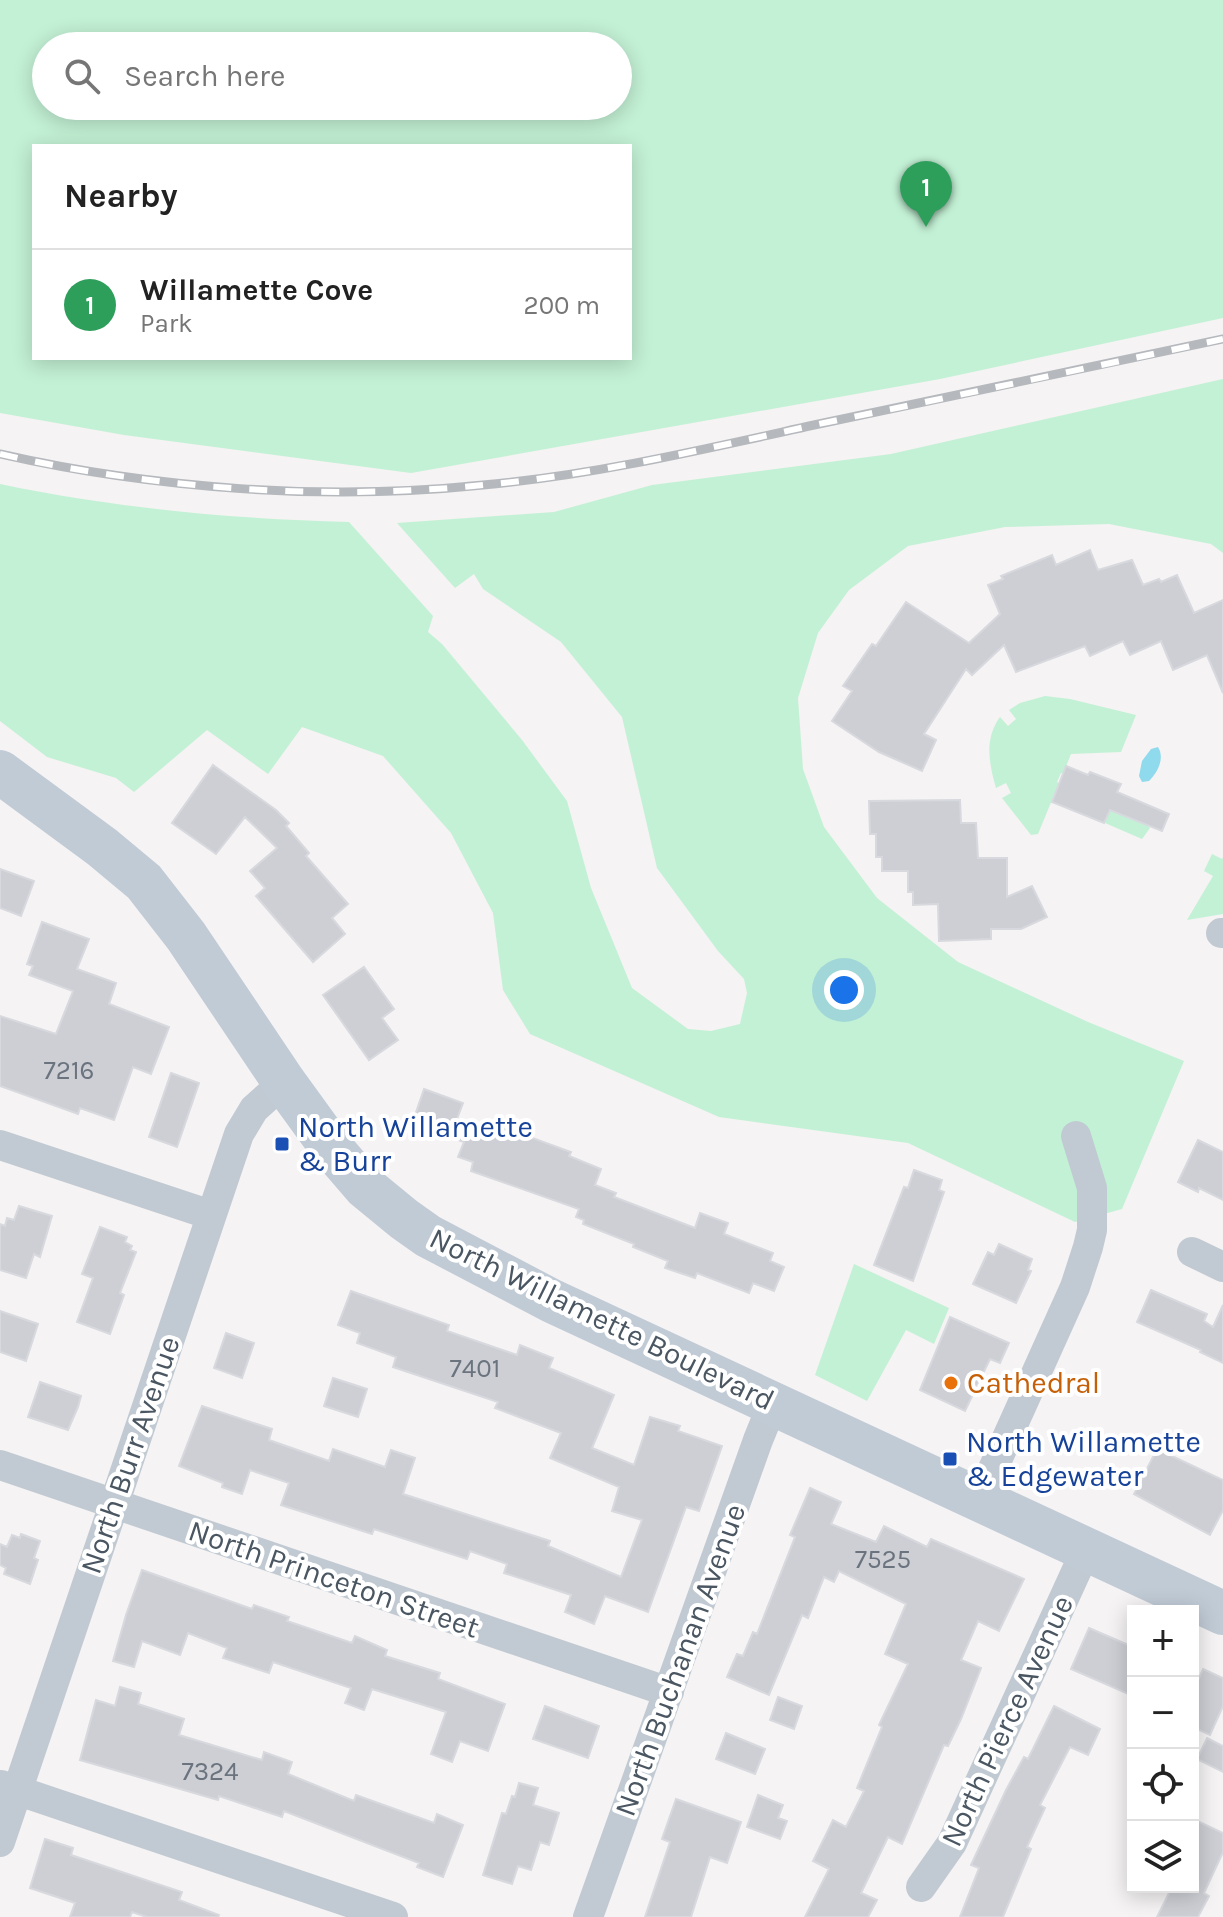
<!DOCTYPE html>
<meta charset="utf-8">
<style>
body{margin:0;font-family:Karla,sans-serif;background:#f2f2f2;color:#222}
.controls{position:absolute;right:24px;bottom:24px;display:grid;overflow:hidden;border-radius:0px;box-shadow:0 4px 20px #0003}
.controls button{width:72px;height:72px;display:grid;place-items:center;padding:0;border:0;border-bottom:2px solid #e0e0e0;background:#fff;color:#222;font:40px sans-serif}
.you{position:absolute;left:844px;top:990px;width:28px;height:28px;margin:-20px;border:6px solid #fff;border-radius:50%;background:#1a73e8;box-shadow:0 0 0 12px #1a73e833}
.badge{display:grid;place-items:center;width:52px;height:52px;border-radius:50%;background:#d93025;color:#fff;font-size:26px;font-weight:700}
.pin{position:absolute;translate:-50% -66px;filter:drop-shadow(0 2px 4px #0008)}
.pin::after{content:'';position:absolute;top:42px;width:28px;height:24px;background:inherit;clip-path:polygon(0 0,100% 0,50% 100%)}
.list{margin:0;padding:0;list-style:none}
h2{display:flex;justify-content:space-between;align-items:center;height:104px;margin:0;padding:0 32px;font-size:34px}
h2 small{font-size:26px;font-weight:400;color:#767676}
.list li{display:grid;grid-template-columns:52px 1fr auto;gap:24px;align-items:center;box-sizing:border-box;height:112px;padding:0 32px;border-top:2px solid #e0e0e0}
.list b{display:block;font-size:30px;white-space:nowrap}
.list p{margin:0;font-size:26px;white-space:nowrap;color:#767676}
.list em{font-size:26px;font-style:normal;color:#767676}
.icon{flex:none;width:44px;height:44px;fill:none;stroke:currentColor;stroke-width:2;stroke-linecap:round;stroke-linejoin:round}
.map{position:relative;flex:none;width:1223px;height:1917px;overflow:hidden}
.search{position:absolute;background:#fff;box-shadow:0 4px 20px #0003;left:32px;top:32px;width:600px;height:88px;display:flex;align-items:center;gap:20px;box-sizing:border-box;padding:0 28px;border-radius:44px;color:#767676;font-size:30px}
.panel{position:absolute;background:#fff;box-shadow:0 4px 20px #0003;left:32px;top:144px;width:600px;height:216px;border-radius:0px}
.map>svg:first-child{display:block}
</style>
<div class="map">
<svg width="1223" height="1917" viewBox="0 0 1223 1917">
<rect width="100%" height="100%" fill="#f5f3f3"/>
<path fill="#c3f1d5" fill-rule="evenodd" d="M0,0H1223V318L940,379L411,473L124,435L0,413ZM618,46V106H46V46ZM34,146H630V358H34Z
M1223,379V553L1211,544L1109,524L1005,527L908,546L849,590L818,633L798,698L803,769L824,827L877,898L958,962L1088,1022L1184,1061L1122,1209L1075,1222L908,1143L719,1117L530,1034L503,990L493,913L451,833L383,756L302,727L268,774L207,730L134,792L116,778L47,757L0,721V484C115,508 231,519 349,522L433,616L428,632L442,644L522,740L567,801L591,888L632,988L688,1029L711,1031L740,1024L747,993L744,979L718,951L657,868L622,717L561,642L483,589L474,574L455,588L397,523L554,512L652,485L891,454Z
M1045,696L1070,699L1136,715L1121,752L1071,754L1063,774L1061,773L1057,782L1059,783L1038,834L1031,835L1002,798L1011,793L1006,783L996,788C989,763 984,739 1000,717L1008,726L1016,719L1009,710L1020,703Z
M1110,810L1146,824L1150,828L1142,839L1105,823Z
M1212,854L1222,859L1223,857V914L1187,920L1213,876L1204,871Z
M854,1264L949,1308L934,1344L906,1330L867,1401L815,1375Z"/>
<path fill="#90daee" d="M1158,747C1165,758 1158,772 1149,781L1142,782L1139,776L1142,761L1151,749Z"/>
<path fill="#cdcfd5" stroke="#d7d9de" stroke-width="2" d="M1090,550L1098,570L1132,560L1143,585L1159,579L1161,582L1177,575L1194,613L1223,600V693L1207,655L1173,670L1161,641L1130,655L1123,641L1090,656L1085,646L1016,672L1004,645L972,675L966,669L924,734L936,740L922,771L879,752L832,721L852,691L843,686L872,644L876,646L906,602L969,643L1000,614L988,585L1003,579L1001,576L1052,555L1056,565Z
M213,765L276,810L289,823L286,826L309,853L306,856L348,904L332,918L345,934L313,962L256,896L265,888L250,871L277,848L245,817L216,854L172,823Z
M1066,766L1088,775L1090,772L1121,784L1117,792L1169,814L1162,831L1110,810L1104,823L1052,802Z
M960,800L961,823H976L978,858H1007V897L1032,886L1047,917L1021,929H991V939L939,941L938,904L913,905V892H908V871H882V857H876V834H870L869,801Z
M0,869L34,881L21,916L0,908Z
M42,922L89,939L77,969L116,983L109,1004L169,1027L151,1074L133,1067L114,1120L80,1108L78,1114L0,1086V1016L56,1034L73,991L29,975L33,966L27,964Z
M364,967L394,1009L382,1018L398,1040L369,1060L323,995Z
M171,1073L199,1083L177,1147L149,1137Z
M424,1089L463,1103L457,1119L494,1131L497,1125L571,1152L569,1156L601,1169L595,1185L616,1193L614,1197L695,1228L700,1213L728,1223L724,1234L773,1253L770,1261L784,1267L774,1291L753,1283L749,1293L697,1273L695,1278L665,1268L668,1261L633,1247L634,1244L583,1224L584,1220L576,1217L579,1209L471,1171L473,1162L458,1157L464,1142L412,1124Z
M1198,1140L1223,1152V1200L1199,1188L1198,1192L1178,1182Z
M914,1170L942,1180L939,1190L944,1192L913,1281L874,1265L904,1187L908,1188Z
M19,1206L52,1216L40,1257L34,1254L26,1278L0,1270V1224L5,1226L7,1218L14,1220Z
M100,1227L127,1237L125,1242L132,1246L130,1250L136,1252L120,1293L124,1295L110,1334L77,1322L93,1278L82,1274Z
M999,1244L1032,1259L1028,1270L1031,1271L1016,1303L973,1284L988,1252L994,1255Z
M1151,1290L1207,1314L1204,1321L1213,1327L1223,1305V1363L1200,1352L1201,1350L1137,1322Z
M351,1291L449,1325L447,1331L517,1355L520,1345L553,1358L549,1368L614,1395L592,1448L634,1465L650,1417L680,1426L678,1431L722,1446L699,1511L686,1507L648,1612L605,1596L594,1624L565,1612L571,1595L504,1573L507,1564L470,1551L467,1559L374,1529L372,1534L281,1505L289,1483L250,1470L242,1494L222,1487L223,1483L179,1466L202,1406L272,1429L269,1440L329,1461L333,1449L385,1467L391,1450L415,1458L403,1494L550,1541L548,1546L621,1577L642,1520L612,1511L619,1487L550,1458L561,1433L495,1408L498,1402L393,1367L396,1357L357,1343L360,1333L338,1325Z
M0,1311L38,1324L26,1361L0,1352Z
M950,1317L1009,1343L1000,1363L990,1359L965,1411L920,1390Z
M226,1333L254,1343L242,1378L214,1368Z
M333,1378L367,1389L358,1417L324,1406Z
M40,1382L81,1396L78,1407L68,1430L28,1417Z
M1157,1449L1223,1480V1510L1210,1535L1134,1494Z
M810,1488L841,1502L831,1524L876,1542L884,1526L927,1547L931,1539L1024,1579L999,1631L978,1621L961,1660L981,1668L961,1719L948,1746L944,1745L902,1844L888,1837L861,1893L877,1900L868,1917H805L829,1869L813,1861L833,1820L846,1827L864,1791L857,1788L882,1727L879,1725L908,1664L885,1654L906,1604L839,1571L834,1582L824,1577L808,1618L802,1615L769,1695L727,1677L737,1654L743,1656L753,1632L757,1634L795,1537L790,1535Z
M21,1534L40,1541L34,1558L38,1560L30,1584L4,1574L6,1568L0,1565V1544L7,1547L12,1535L20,1538Z
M142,1570L252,1609L254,1605L289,1617L287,1621L352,1643L355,1636L387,1650L385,1656L440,1673L438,1679L505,1704L488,1751L460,1741L452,1762L431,1754L446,1712L372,1689L364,1710L345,1703L351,1688L273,1662L269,1673L223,1658L227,1648L188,1633L180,1655L142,1641L134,1667L113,1661L126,1615Z
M1089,1628L1133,1647V1696L1071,1669Z
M1203,1669L1223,1678V1706L1210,1735L1193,1727V1692Z
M120,1687L141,1693L138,1704L184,1719L179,1735L262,1760L264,1752L292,1762L288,1774L354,1801L356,1795L434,1823L437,1814L463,1825L443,1877L417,1867L419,1863L284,1811L282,1817L219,1796L218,1800L80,1760L96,1700L115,1706Z
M778,1697L802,1706L794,1729L770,1720Z
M545,1706L599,1726L588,1758L533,1739Z
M1054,1706L1100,1729L1088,1755L1070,1747L1040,1805L1045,1808L1027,1847L1031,1849L1003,1917H960L979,1868L971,1865L1006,1790L1024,1757L1028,1759Z
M726,1733L765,1749L755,1774L716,1759Z
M1207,1738L1223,1746V1772L1197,1759Z
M519,1783L538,1788L533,1805L559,1813L549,1845L540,1842L531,1870L518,1866L512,1884L483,1875L502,1813L506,1814L512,1796L515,1797Z
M758,1795L783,1805L778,1818L787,1821L780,1839L747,1827Z
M676,1799L741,1822L727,1863L710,1857L691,1917H645L670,1842L662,1839Z
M1193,1819L1223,1833V1852L1204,1893L1209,1896L1198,1917H1157L1172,1887H1193Z
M45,1839L73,1848L71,1855L182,1892L179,1900L219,1915L218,1917H147L132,1912L130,1917H70L75,1903L30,1888Z"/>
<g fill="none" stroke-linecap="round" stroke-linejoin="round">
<path stroke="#c1cad2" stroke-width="30" d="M1221,933H1223
M0,1145L211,1215
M1192,1252L1223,1267
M0,1465L669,1692
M979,1500L1075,1287L1088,1247L1092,1230V1188L1076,1136
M1,1785L393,1917
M0,1842L239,1134L254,1109L284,1082
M921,1887L952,1843L1086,1550
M588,1917L758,1440L773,1403"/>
<path stroke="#c1cbd6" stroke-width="44" d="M0,772L102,847L144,882L186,936L284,1082L334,1151L365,1187L404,1219L428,1236L552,1301L1223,1613"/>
<g stroke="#b5b8bd" stroke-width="9">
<path id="rail" d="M0,454C154,489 326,501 483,485C595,475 705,449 814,425C951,397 1087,368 1223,339"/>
</g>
<use href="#rail" stroke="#fff" stroke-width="6" stroke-dasharray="18" stroke-linecap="butt"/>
</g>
<g fill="#1a4fb4" stroke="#fff" stroke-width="3">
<rect x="274" y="1136" width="16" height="16" rx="4"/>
<rect x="942" y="1451" width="16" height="16" rx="4"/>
</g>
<circle fill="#e8710a" stroke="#fff" stroke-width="3" cx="951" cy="1383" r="8"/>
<g text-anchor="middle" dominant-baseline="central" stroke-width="8" stroke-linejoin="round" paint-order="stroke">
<g font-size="26" fill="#6b747e">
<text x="69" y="1070">7216</text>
<text x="475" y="1368">7401</text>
<text x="883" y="1559">7525</text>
<text x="210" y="1771">7324</text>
</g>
<g font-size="30" fill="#164399" stroke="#fff" text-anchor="start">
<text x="298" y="1127">North Willamette<tspan x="298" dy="34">&amp; Burr</tspan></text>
<text x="966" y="1442">North Willamette<tspan x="966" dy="34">&amp; Edgewater</tspan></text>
</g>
<g font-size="30" fill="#4a5661" stroke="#fff">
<text transform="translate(602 1319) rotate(26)">North Willamette Boulevard</text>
<text transform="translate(130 1455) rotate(-71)">North Burr Avenue</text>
<text transform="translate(334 1579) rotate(19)">North Princeton Street</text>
<text transform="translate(680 1660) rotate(-70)">North Buchanan Avenue</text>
<text transform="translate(1007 1721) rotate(-65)">North Pierce Avenue</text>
</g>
<g font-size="30" fill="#c56008" stroke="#fff" text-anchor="start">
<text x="967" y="1383">Cathedral</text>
</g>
</g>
</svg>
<div class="controls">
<button>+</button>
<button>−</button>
<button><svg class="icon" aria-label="locate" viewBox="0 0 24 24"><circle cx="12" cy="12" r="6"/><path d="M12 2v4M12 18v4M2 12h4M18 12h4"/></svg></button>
<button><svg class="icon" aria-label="layers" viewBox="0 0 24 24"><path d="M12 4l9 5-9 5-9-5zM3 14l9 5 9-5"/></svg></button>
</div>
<div class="you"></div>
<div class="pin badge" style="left:926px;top:227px;background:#2e9e5b">1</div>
<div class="search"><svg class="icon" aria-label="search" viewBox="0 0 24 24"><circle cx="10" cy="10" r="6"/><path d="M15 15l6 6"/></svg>Search here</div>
<section class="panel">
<h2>Nearby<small></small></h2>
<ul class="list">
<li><span class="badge" style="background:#2e9e5b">1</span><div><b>Willamette Cove</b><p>Park</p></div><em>200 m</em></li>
</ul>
</section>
</div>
